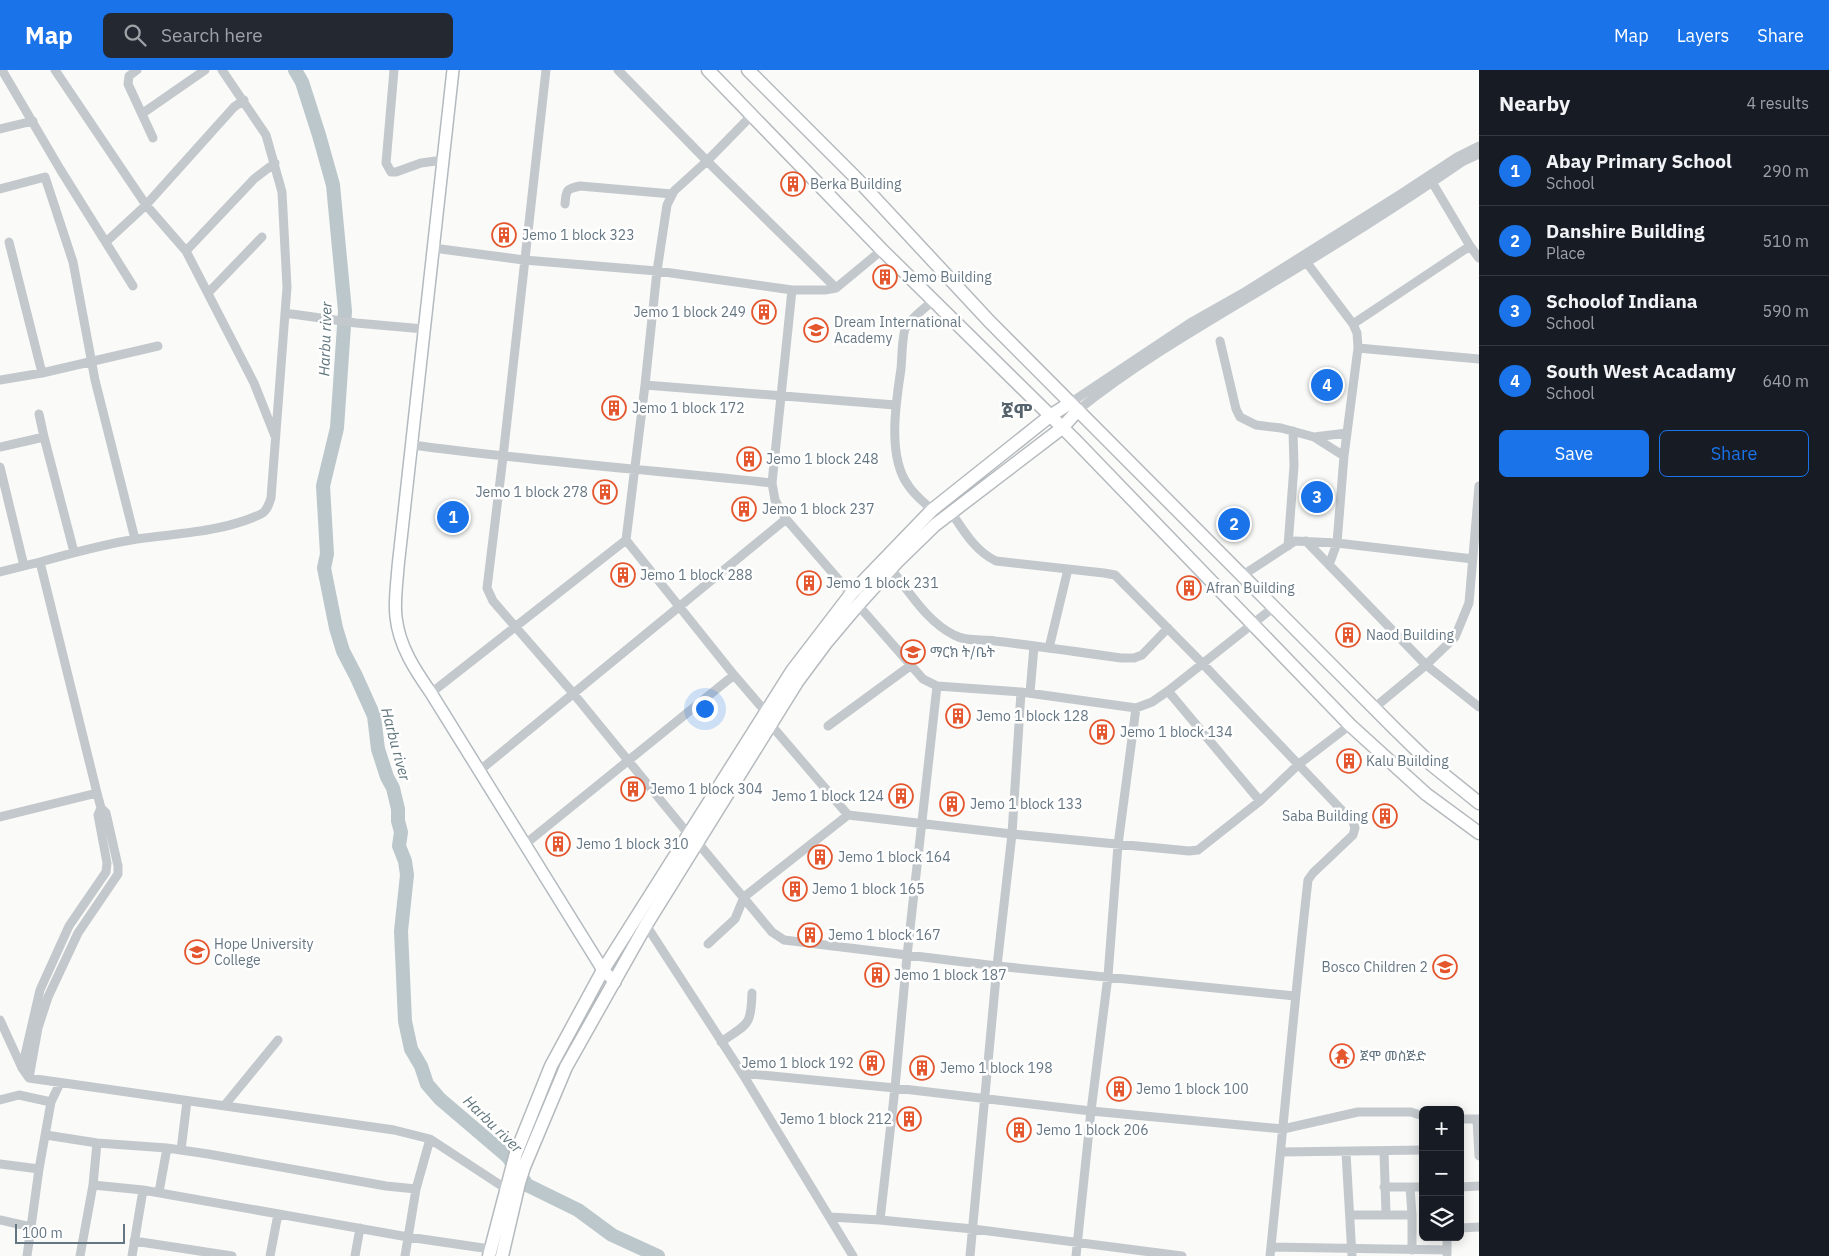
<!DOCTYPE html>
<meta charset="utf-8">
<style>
body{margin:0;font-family:"IBM Plex Sans","Noto Sans Ethiopic",sans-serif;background:#242831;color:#f1f3f6}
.controls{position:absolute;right:15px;bottom:15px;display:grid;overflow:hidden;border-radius:8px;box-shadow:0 2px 12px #0003}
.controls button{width:45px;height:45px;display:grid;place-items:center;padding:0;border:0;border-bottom:1px solid #363941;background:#171b24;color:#f1f3f6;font:25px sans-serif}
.scale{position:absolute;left:15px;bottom:12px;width:110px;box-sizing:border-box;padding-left:5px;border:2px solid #657683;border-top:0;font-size:14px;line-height:18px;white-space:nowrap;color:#657683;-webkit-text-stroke:4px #fff;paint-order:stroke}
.you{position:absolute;left:704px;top:638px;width:18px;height:18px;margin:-12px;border:4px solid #fff;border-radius:50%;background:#1a73e8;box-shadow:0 0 0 8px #1a73e833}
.badge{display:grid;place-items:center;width:32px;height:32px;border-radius:50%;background:#1a73e8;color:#fff;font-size:16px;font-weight:700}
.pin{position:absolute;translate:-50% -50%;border:2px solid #fff;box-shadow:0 1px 5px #0006}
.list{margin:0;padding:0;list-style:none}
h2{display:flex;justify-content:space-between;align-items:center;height:65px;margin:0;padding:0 20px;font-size:21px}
h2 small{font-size:16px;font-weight:400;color:#9ea1a6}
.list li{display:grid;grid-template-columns:32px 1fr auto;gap:15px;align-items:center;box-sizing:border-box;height:70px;padding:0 20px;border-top:1px solid #363941}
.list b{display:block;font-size:19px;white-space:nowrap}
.list p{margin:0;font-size:16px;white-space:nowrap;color:#9ea1a6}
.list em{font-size:16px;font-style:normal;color:#9ea1a6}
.actions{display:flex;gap:10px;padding:15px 20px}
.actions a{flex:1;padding:11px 0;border:1px solid #1a73e8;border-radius:8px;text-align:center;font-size:18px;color:#1a73e8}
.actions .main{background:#1a73e8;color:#fff}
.icon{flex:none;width:28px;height:28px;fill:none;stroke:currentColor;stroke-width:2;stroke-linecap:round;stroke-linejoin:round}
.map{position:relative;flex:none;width:1479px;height:1186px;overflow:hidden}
header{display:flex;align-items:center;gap:30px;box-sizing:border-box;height:70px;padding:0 25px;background:#1a73e8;color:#fff}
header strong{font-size:24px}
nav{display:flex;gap:28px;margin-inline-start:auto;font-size:18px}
.search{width:350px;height:45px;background:#242831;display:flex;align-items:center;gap:12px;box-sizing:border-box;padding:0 18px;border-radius:8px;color:#9ea1a6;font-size:19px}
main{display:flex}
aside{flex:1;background:#171b24}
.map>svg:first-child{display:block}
</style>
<header>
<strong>Map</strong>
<div class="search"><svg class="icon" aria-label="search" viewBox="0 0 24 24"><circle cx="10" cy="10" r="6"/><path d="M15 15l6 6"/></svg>Search here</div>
<nav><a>Map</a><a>Layers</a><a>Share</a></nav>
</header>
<main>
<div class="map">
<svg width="1479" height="1186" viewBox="0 0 1479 1186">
<rect width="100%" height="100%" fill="#fafaf8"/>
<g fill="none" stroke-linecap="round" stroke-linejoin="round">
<path stroke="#bbc7cb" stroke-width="14" d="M295,0L302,12L319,65L333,115L345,241L337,358L323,416L327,484L324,498L336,558L343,581L356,606L374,646L378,679L387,707L393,718L398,739V751L401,762L399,776L405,791L407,805L401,861L405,951L411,979L421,996L427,1014L440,1029L508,1087L527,1115L578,1140L612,1165L658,1186"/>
<g stroke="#b3babf" stroke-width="14">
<path id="secondary" d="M453,0L398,497C397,513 394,531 396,547C399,576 415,600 431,623L603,900L615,912"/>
</g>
<g stroke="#b5babe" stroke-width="15">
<path id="primary" d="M708,0L882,180L1073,368L1350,655L1426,724L1479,763
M748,0L857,109L989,251L1396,660L1432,695L1479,733
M489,1186L516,1083L551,996L603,900L792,601L851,524L932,440L1050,346L1070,333
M502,1186L519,1113L524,1097L566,997L646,855L797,612L826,573L858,535L897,492L935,455L1062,358L1078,340"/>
</g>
<path stroke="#c3c8cc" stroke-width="9" d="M2,0L60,99L133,216
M55,0L146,135L186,181L254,313L275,366
M137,0L129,6L128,14L153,68
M394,0L386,93L391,102H396L421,93L443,90
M546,0L503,387L487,518L493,531L573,623L689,765
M618,0L707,91L674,121L667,135L657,201L645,315L626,470L734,605L765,641
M143,43L205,0
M752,45L707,91L836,218
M0,59L33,51
M1432,112L1470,176L1479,188
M0,119L45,107L73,192L95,310L135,469
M565,134C566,120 566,119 580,116L672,124
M9,172L42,303
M106,172L146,135L234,37L244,30
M433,178L524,190L657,201L792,220H825L836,218L882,180
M186,181L254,109L275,93
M1304,189L1353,254L1357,263L1358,278L1344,386L1337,473L1329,495
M792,220L772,413L775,430L786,449L851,524
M208,223L262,167
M285,243L356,253L424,259
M1353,254L1470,176
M1220,271L1236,339L1240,347L1256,355L1281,358L1314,367L1344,386
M1358,278L1479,289
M0,310L42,303L158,276
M645,315L895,335
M1070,333L1190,253L1243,223L1399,125L1457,87L1479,76
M1078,340C1139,291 1208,252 1276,211C1339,173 1401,134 1462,92L1479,84
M39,344L44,367
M1314,367L1347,363
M412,375C532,391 652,400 772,413
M0,377L44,367L74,482
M0,397L24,496
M932,440C924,432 914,425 908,415C887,386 896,332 901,299C902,289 902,263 906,257C912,247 925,238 934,230
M951,442C964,461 975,481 996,491L1104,503L1115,505L1202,593L1353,752L1355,758L1353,765L1313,803L1308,810C1294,935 1283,1061 1270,1186
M1306,471L1426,595L1479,637
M1288,476L1294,396L1293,361
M40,492C72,483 104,474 137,469C179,463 223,462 261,444C267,441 269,434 271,428L287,217L282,122L266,65L222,0
M891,499C909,521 927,552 954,565C966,572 982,569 995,571C1037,576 1079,582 1121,588H1134L1142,585L1168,558
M0,502L40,492L97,723L101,738L106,743L118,796V804L78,863L48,927L38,958L29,1008
M1243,505L1295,471L1337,473L1473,489
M858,535L923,609L937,616L1021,622L1136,638L1152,632L1168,621L1274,537
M1049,578L1068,499
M1168,621L1260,731
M431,623L626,470
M1030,623L1034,576
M1374,638L1426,595L1455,567L1469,533L1479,416
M771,655L848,745L1012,764L1189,781L1198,780L1260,731L1299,694L1350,655
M828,656L910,596
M479,701L786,449
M0,747L97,723
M698,773L772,862L784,870L997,896L1295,926
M524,775L734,605
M646,855L742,1003L853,1186
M708,874L735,849L744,827L848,745
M0,950L22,998L29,1008L394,1060L430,1069L511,1122
M721,972C748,953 751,957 752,923
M22,998L40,920L69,856L106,802L107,793L98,745L101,738
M742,1003L895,1018L1091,1041L1283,1059L1358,1042H1411L1423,1046
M0,1030L19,1025L51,1032
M224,1036L278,970
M1460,1049H1479
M1477,1049L1479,1086
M46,1065L97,1073L167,1078L208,1084L386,1116L416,1119
M181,1080L187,1031
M1384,1081L1386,1144
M1282,1082L1423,1080
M1346,1083L1352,1186
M0,1094L39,1099
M93,1115L97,1073
M1384,1117H1423
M1410,1117L1412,1145V1180
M1460,1117L1479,1116
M159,1122L167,1078
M1351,1145H1412
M830,1147L880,1150L973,1159L1182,1186
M0,1150L31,1157
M880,1150L895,1018L907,886L937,616
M1460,1158L1479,1157
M1447,1167V1184
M134,1171L232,1186
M1271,1177L1447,1180
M27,1186L39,1099L51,1032L60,1013
M80,1186L93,1115L143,1120
M132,1186L143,1120L408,1167L490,1179
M270,1186L278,1144
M355,1186L360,1158
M405,1186L416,1119L430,1069
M970,1186L997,896L1012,764L1021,622
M1076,1186L1091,1041L1108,906L1118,775L1136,638"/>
<use href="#secondary" stroke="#fff" stroke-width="11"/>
<use href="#primary" stroke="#fff" stroke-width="12"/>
</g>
<defs>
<g id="building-ring" transform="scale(1.25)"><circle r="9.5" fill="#fff" stroke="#e4572e" stroke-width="1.5"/><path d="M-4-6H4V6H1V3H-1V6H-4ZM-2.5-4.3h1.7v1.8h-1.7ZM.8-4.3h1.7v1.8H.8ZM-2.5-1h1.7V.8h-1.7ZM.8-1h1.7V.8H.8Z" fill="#e4572e"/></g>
<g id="school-ring" transform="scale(1.25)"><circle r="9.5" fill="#fff" stroke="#e4572e" stroke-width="1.5"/><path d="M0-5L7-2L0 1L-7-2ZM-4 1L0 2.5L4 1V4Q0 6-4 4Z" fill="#e4572e"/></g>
<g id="temple-ring" transform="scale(1.25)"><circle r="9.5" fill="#fff" stroke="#e4572e" stroke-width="1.5"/><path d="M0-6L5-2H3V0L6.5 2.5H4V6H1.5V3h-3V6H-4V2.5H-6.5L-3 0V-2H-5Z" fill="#e4572e"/></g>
</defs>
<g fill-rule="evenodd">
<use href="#building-ring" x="793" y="114"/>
<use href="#building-ring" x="504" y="165"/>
<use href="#building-ring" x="885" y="207"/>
<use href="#building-ring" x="764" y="242"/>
<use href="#school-ring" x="816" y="260"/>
<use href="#building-ring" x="614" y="338"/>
<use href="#building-ring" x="749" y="389"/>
<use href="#building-ring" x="605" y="422"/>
<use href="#building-ring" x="744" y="439"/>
<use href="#building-ring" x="623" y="505"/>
<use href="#building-ring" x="809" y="513"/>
<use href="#building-ring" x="1189" y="518"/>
<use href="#building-ring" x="1348" y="565"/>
<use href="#school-ring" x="913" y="582"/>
<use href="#building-ring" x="958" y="646"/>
<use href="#building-ring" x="1102" y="662"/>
<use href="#building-ring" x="1349" y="691"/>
<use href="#building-ring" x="633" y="719"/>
<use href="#building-ring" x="901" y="726"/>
<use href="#building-ring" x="952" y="734"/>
<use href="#building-ring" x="1385" y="746"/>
<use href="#building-ring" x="558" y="774"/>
<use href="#building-ring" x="820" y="787"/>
<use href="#building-ring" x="795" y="819"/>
<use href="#building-ring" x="810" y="865"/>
<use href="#school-ring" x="197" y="882"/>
<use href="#school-ring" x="1445" y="897"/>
<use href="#building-ring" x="877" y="905"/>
<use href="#temple-ring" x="1342" y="986"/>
<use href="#building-ring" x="872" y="993"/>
<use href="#building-ring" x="922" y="998"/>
<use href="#building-ring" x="1119" y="1019"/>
<use href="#building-ring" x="909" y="1049"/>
<use href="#building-ring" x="1019" y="1060"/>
</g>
<g text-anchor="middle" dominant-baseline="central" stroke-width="5" stroke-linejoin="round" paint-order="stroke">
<g font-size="14" fill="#657683" stroke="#fff" text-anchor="start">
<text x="810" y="114">Berka Building</text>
<text x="522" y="165">Jemo 1 block 323</text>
<text x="902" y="207">Jemo Building</text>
<text x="746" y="242" text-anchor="end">Jemo 1 block 249</text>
<text x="834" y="252">Dream International<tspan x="834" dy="16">Academy</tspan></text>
<text x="632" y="338">Jemo 1 block 172</text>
<text x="766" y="389">Jemo 1 block 248</text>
<text x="588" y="422" text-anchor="end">Jemo 1 block 278</text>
<text x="762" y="439">Jemo 1 block 237</text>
<text x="640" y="505">Jemo 1 block 288</text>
<text x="826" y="513">Jemo 1 block 231</text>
<text x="1206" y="518">Afran Building</text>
<text x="1366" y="565">Naod Building</text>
<text x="930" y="582">ማርክ ት/ቤት</text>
<text x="976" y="646">Jemo 1 block 128</text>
<text x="1120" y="662">Jemo 1 block 134</text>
<text x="1366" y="691">Kalu Building</text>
<text x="650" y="719">Jemo 1 block 304</text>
<text x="884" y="726" text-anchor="end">Jemo 1 block 124</text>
<text x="970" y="734">Jemo 1 block 133</text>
<text x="1368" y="746" text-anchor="end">Saba Building</text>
<text x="576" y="774">Jemo 1 block 310</text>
<text x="838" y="787">Jemo 1 block 164</text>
<text x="812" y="819">Jemo 1 block 165</text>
<text x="828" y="865">Jemo 1 block 167</text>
<text x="214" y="874">Hope University<tspan x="214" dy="16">College</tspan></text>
<text x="1428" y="897" text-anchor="end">Bosco Children 2</text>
<text x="894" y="905">Jemo 1 block 187</text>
<text x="1360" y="986">ጀሞ መስጅድ</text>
<text x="854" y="993" text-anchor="end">Jemo 1 block 192</text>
<text x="940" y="998">Jemo 1 block 198</text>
<text x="1136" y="1019">Jemo 1 block 100</text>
<text x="892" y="1049" text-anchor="end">Jemo 1 block 212</text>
<text x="1036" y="1060">Jemo 1 block 206</text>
</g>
<g font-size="15" font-style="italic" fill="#60757c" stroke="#fff">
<text transform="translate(325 269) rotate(-88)">Harbu river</text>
<text transform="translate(396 674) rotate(75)">Harbu river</text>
<text transform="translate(493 1054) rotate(44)">Harbu river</text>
</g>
<g font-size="19" font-weight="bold" fill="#57646e" stroke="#fff">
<text x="1017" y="341">ጀሞ</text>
</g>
</g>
</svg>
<div class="controls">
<button>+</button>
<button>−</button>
<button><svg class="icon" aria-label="layers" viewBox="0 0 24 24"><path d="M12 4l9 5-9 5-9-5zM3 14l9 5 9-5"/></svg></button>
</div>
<div class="scale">100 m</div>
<div class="you"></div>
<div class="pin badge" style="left:453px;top:447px">1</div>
<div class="pin badge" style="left:1234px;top:454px">2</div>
<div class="pin badge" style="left:1317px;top:427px">3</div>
<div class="pin badge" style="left:1327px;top:315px">4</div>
</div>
<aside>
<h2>Nearby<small>4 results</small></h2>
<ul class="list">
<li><span class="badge">1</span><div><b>Abay Primary School</b><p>School</p></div><em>290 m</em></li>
<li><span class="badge">2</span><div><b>Danshire Building</b><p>Place</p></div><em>510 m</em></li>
<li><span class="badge">3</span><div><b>Schoolof Indiana</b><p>School</p></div><em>590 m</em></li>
<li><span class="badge">4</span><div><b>South West Acadamy</b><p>School</p></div><em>640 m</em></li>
</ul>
<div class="actions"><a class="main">Save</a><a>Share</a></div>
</aside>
</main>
